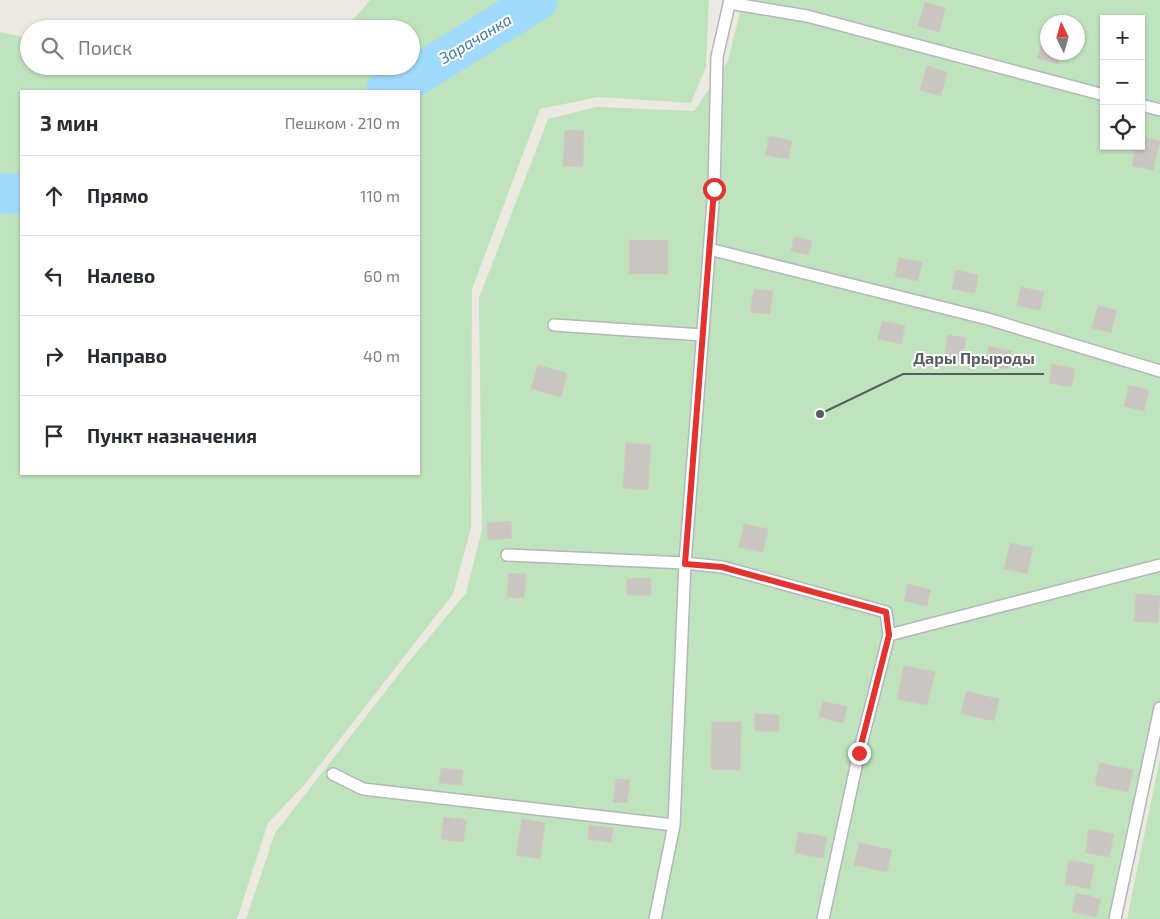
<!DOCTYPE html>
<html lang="ru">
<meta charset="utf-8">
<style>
body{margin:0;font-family:"Exo 2",sans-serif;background:#f2f2f3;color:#2b2b33}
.controls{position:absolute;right:15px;top:15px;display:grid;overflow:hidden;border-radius:0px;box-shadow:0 1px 4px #0004}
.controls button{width:45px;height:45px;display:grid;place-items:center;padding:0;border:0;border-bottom:1px solid #e1e1e2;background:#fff;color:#2b2b33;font:25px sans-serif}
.compass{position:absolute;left:1040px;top:15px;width:45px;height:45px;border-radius:50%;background:#fff;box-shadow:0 1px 4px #0004;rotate:355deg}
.stop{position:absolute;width:15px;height:15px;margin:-11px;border:4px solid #e4322f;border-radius:50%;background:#fff}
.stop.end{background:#e4322f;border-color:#fff;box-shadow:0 1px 5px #0008}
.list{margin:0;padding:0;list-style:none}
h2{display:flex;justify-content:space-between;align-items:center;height:65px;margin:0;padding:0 20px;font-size:21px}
h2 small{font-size:16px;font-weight:400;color:#7c7c81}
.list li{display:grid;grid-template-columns:32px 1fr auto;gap:15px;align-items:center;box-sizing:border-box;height:80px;padding:0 20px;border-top:1px solid #e1e1e2}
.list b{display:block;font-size:19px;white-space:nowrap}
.list em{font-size:16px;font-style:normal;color:#7c7c81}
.icon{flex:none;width:28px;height:28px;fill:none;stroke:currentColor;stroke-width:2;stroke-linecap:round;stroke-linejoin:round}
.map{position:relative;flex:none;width:1160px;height:919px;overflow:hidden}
.search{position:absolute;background:#fff;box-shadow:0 1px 4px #0004;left:20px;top:20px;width:400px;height:55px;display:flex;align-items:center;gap:12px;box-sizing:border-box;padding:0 18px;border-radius:28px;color:#7c7c81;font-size:19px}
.panel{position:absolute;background:#fff;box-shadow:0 1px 4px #0004;left:20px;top:90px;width:400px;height:385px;border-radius:0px}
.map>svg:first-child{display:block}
</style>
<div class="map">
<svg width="1160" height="919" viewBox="0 0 1160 919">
<rect width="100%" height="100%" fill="#ece9e1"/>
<path fill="#bfe3bd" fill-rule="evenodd" d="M370,0H709L706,67L691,103L598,97L540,109L472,289L471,528L453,594L305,784L268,823L237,919H0V32L29,38V66H182L197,69L206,66H411V29H329L351,22ZM21,91H419V474H21Z
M743,0H1160V725L1120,919H246L275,833L406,665L466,593L482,530L479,298L548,119L596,107L694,111L728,61ZM1104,19H1141V146H1104ZM1048,22H1078V52H1048Z
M1160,758V919H1127Z"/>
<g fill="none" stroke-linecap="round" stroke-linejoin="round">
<path stroke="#a0dafd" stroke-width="40" d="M386,91L409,80L538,0
M0,194L21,193"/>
</g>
<path fill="#c9c5c0" stroke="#d0cabf" d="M925,2L945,8L939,32L918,26Z
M1044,34L1048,35V52H1061L1058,64L1037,58Z
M927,66L947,72L941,96L920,90Z
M565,130L584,131L583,167L563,166Z
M769,136L792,141L788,159L765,155Z
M1141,137L1160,141L1153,170L1132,166L1136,146H1141Z
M794,237L812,241L809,255L791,251Z
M629,240H668V274H629Z
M899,258L922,262L918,281L895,276Z
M956,270L978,275L975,293L952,289Z
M1021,287L1044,292L1040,310L1017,306Z
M754,289L773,291L770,314L750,312Z
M1098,306L1117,310L1111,333L1092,328Z
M882,321L905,326L901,344L878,339Z
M948,335L966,338L962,361L944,358Z
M989,346L1012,351L1008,369L985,365Z
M1052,364L1075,369L1071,387L1049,383Z
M538,365L567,373L561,397L531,389Z
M1129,385L1149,390L1144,411L1124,406Z
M626,443L651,445L648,490L623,488Z
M511,521L512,538L488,540L487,523Z
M744,524L768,529L763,552L739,547Z
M1010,543L1033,548L1027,574L1004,569Z
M509,573L526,574L524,598L507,597Z
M651,578V595H627V579Z
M908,584L931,590L927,606L904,601Z
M1136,594L1160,596L1158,623L1134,621Z
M904,666L935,672L927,705L897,699Z
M966,691L999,699L994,721L961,714Z
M823,701L847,707L843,723L819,717Z
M755,714L779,715V731H755Z
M712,722H741L740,770L711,769Z
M1100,763L1133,770L1128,792L1095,785Z
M441,768L463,770L462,785L439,783Z
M616,779L630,780L627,803L613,802Z
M444,817L467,820L463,842L441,839Z
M522,819L545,823L540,859L516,855Z
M589,825L613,828L611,842L588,839Z
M1089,829L1114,834L1109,857L1085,853Z
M798,832L827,837L823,858L795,853Z
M859,843L892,850L887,872L854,865Z
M1069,860L1094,865L1090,889L1065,884Z
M1076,893L1101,899L1096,917L1072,912Z"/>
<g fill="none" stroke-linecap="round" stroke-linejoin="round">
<g stroke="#b3b7bb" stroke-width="14">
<path id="service" d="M729,3L807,16L1104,95
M1141,105L1160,110
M709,249L988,319L1160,371
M554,325L703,335
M507,555L685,563L722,567L886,612L889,635L859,753L823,919
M889,635L1160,565
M333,774L363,789L674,825
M655,919L674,825L685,563L714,189L717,57L730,0
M1115,919L1160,708"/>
</g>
<use href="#service" stroke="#fff" stroke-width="11"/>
</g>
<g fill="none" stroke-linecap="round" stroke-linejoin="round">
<path stroke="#e4322f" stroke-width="6" d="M714,189L685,564L722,567L886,612L889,635L859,753"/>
</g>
<g text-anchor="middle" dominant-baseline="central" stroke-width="4" stroke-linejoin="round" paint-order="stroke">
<g font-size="16" font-style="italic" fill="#3f7bae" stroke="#fff">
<text transform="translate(475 38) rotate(-31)">Зарачанка</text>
</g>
</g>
<path fill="none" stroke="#595d61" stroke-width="2" d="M820 414L903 374H1044"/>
<circle fill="#595d61" stroke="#fff" stroke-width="2" cx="820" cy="414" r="5"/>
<g font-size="16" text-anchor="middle" font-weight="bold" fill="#595d61" stroke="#fff" stroke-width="4" stroke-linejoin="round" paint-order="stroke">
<text x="974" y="364">Дары Прыроды</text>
</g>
</svg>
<div class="controls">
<button>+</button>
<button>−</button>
<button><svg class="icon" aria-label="locate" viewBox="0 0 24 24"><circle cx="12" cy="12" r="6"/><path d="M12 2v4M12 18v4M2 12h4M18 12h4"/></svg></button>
</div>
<svg class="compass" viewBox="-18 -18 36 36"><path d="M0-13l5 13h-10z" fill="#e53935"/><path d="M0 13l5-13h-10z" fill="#7c7c81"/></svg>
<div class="stop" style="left:714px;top:189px"></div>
<div class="stop end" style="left:859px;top:753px"></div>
<div class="search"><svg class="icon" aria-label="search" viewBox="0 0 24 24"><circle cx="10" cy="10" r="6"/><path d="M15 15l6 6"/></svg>Поиск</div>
<section class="panel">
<h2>3 мин<small>Пешком · 210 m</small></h2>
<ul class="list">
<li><svg class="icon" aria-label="ahead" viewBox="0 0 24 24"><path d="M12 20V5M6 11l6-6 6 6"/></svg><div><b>Прямо</b></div><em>110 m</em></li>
<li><svg class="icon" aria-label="left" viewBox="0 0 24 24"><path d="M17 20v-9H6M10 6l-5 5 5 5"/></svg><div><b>Налево</b></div><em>60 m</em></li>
<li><svg class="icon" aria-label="right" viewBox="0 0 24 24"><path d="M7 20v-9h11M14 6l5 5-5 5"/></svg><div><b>Направо</b></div><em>40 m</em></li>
<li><svg class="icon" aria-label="arrive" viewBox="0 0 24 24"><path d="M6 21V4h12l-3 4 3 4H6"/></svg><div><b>Пункт назначения</b></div></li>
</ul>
</section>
</div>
